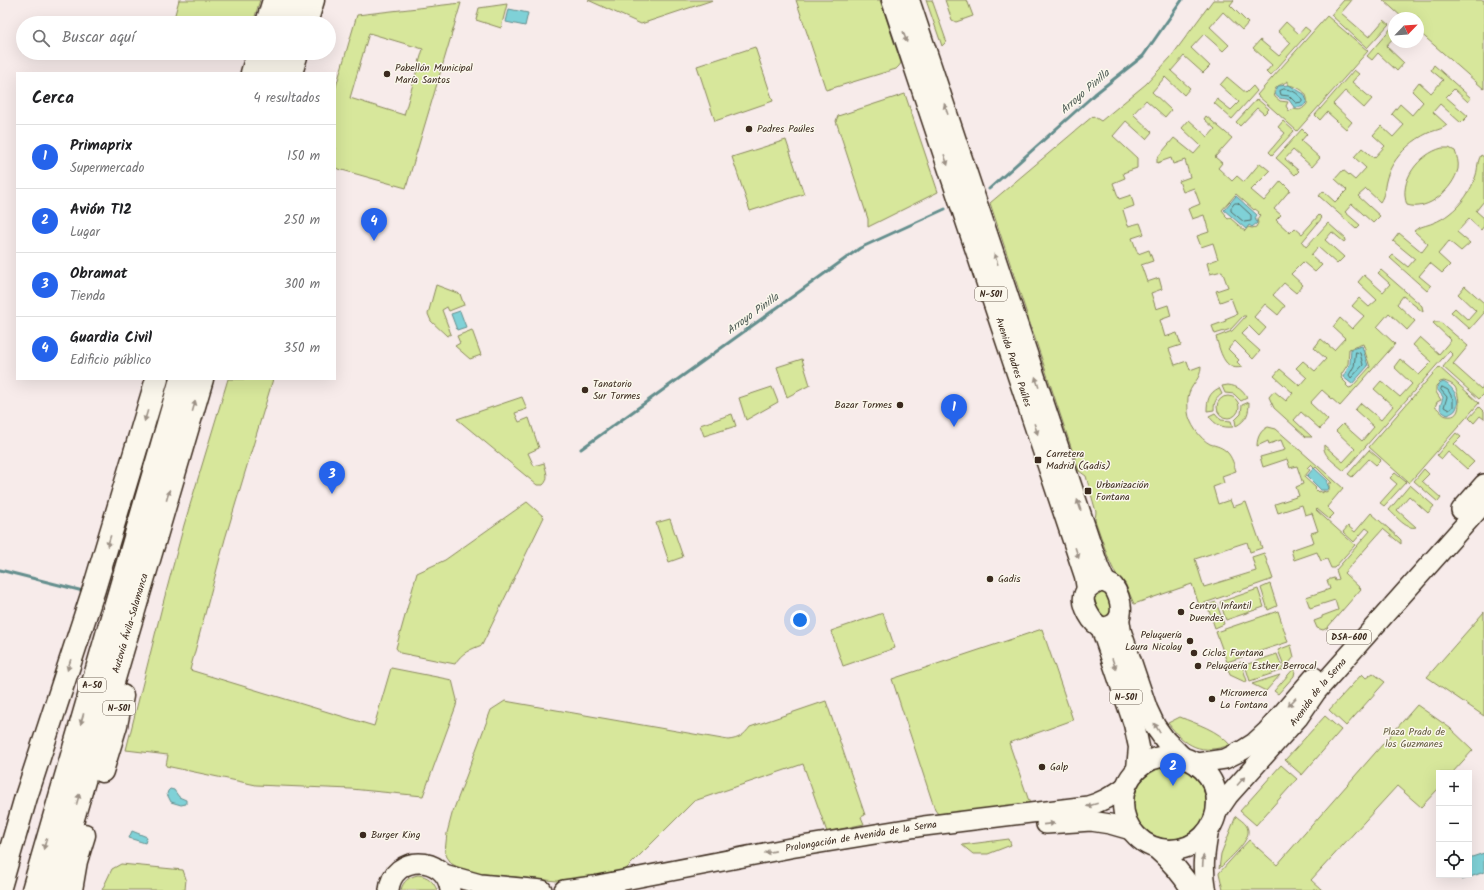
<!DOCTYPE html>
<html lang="es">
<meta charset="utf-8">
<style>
body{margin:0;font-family:Kalam,sans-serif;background:#f6f6f6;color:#202124}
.controls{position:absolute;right:12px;bottom:12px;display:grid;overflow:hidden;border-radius:0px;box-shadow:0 4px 16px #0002}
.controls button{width:36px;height:36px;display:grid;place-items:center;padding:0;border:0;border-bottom:1px solid #e0e0e0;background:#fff;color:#202124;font:20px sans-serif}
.compass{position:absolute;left:1388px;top:12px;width:36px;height:36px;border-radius:50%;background:#fff;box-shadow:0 4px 16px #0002;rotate:65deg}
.you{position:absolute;left:800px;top:620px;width:14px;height:14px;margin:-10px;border:3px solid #fff;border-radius:50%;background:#1a73e8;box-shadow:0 0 0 6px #1a73e833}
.badge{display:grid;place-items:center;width:26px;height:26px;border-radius:50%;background:#2563eb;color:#fff;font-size:13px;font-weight:700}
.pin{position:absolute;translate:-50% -33px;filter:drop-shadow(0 1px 2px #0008)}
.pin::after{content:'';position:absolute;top:21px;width:14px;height:12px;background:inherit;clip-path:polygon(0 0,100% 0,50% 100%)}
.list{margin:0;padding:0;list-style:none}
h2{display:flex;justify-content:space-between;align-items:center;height:52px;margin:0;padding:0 16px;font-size:17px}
h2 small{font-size:13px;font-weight:400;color:#757577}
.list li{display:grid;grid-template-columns:26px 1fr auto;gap:12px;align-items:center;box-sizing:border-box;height:64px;padding:0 16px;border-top:1px solid #e0e0e0}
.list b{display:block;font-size:15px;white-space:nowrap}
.list p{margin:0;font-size:13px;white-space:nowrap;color:#757577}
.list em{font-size:13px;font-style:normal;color:#757577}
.icon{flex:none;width:22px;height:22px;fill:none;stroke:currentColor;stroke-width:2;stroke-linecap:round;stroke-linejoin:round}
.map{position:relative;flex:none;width:1484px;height:890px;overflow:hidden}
.search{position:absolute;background:#fff;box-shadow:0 4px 16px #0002;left:16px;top:16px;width:320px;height:44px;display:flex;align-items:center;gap:10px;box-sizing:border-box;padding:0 14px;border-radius:22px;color:#757577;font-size:15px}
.panel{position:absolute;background:#fff;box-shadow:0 4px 16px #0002;left:16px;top:72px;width:320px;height:308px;border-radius:0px}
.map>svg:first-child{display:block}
</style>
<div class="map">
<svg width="1484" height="890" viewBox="0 0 1484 890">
<rect width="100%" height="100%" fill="#f7ebea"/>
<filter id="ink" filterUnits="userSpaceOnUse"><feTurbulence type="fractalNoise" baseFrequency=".025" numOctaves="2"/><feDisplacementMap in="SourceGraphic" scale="8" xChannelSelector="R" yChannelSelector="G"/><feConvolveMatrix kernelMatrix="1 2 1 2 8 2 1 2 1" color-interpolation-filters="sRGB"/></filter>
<g filter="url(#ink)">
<path fill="#d7e79b" stroke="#89885c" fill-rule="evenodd" d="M179,0H260L253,23H180L174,18Z
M588,0H713L641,24Z
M796,0H880L901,63L899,66L896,69L826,90Z
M926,0H932L946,40L945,43L942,46Z
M945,0H967L973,16L956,22L952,20Z
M1213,0H1234L1230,5L1248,23L1242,30L1223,12L1210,27L1229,45L1223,51L1204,34L1191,48L1210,66L1203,73L1184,56L1171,71L1190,88L1184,95L1165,77L1152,92L1171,110L1165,117L1146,100L1133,114L1152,132L1146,139L1126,121L1113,136L1137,158V168L1123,173L1125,178L1113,183L1119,199L1131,195L1134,206L1123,210L1128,226L1140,223L1144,234L1132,238L1138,254L1149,250L1153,261L1141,265L1147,282L1159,278L1162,289L1151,293L1156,309L1168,305L1171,316L1160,320L1165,337L1177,333L1181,345L1169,349L1175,365L1187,361L1190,370L1201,366C1201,379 1193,382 1189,393C1187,399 1188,406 1188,412C1189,423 1200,439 1210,444C1217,446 1222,447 1227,452C1232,457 1234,465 1236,471L1222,476L1224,483L1213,487L1218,504L1230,500L1233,507L1246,502L1262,548L1250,552L1247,542L1195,559L1204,587L1256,571L1252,557L1264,553L1273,579L1199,605L1192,584L1134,604L1125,583L1116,575L1109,560L1095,520L1096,512L1086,476L1079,471L990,203L1093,116L1101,121L1146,84L1171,57Z
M1344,0H1352L1341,13L1369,37L1384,20L1389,24L1367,48L1331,15Z
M1383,0H1484V89L1418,31V18H1403Z
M461,3L406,188L335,168V90L357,15ZM369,33L423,49L404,115L350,98Z
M507,4L501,28L476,20L479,8Z
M1327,16L1368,51L1297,131L1257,95ZM1288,81V85C1299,87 1309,92 1307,104C1303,109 1300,111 1294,109L1289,111L1286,106L1288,102L1280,101L1275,97C1271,86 1282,85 1288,81Z
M1286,22L1299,34L1305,27L1310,31L1270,76L1266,72L1272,65L1253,48L1260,40L1279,56L1291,43L1278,31Z
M1392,27L1394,29V37L1386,46L1404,63L1397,71L1378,53L1372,60L1367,56Z
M755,47L773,101L715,121L697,66Z
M1434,65L1471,98L1468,102L1454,89L1446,97L1468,116L1461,123L1440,104L1433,112L1447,125C1441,130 1435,130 1428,133C1413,140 1401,151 1393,164C1390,169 1387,176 1386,181C1384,189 1385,195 1380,202L1366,189L1358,196L1380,216L1373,223L1352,204L1345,212L1360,225L1356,229L1319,196L1323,191L1335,202L1347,190L1335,179L1343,170L1355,180L1366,168L1354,157L1362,148L1374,158L1385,146L1373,135L1381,126L1393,137L1404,125L1392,114L1400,104L1412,115L1423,102L1412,91L1419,82L1431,93L1443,80L1431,70Z
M1354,70L1359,74L1352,82L1372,99L1364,108L1345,91L1333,104L1352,122L1346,129L1327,112L1320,120L1315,115Z
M1227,77L1246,93L1253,86L1257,91L1232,119L1214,103L1217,99L1231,110L1239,102L1220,85Z
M905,94L938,192L868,227V219L836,121L838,116Z
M1257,99L1269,109L1264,114L1257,108L1240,126L1236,122Z
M1206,116L1232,138L1215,157L1222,163L1218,168L1232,181L1237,176L1244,182L1260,163L1270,171L1251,190L1264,201L1281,181L1290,190L1274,209L1281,215L1276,220L1290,233L1295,228L1302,234L1319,215L1322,218L1302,242L1306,247L1328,223L1346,239L1344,242L1332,232L1325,240L1344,257L1337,264L1318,247L1311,255L1322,265L1315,272L1303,262L1291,274L1303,285L1296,293L1284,283L1273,295L1285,306L1278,315L1265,304L1254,317L1266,328L1259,336L1249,326L1241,334L1260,351L1253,359L1235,341L1228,349L1239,360L1237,362L1242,367C1224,372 1220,350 1216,337L1232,331L1246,316H1243L1231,329L1215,334L1212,326L1226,321L1225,319L1237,314L1231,298L1220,302L1216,291L1228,287L1222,271L1210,274L1207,263L1218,259L1213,243L1201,247L1197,236L1209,232L1204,215L1192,219L1188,209L1200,204L1194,188L1183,192L1179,181L1190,177L1185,160L1173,164L1171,158L1157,163V158L1174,138L1194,154L1201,146L1182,128L1189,120L1208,137L1215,129L1204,119ZM1236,194L1254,210L1255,209L1259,212L1258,213L1260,215L1257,219L1258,223L1256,227L1252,228L1248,227L1245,231L1230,218L1228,219L1225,216L1226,215L1222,210Z
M1283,121L1294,131L1272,155L1269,152L1285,133L1278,127Z
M1302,129L1307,134L1301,141L1320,158L1312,167L1293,150L1285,159L1299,171L1295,175L1276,158Z
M786,140L804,194L750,211L732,157Z
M1442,148H1449L1455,151C1457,157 1459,162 1458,169C1453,189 1428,212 1407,205C1398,181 1419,154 1442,148Z
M1481,155L1484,157V201L1476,211L1484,218V226L1481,230L1469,219L1457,232L1470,243L1461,251L1449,241L1438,254L1450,265L1442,273L1430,263L1419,276L1431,286L1427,291L1390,258L1393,255L1408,267L1415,259L1393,241L1399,233L1422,252L1428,244L1414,231C1420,226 1426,226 1433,223C1439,221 1445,217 1449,214C1462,204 1471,191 1476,175C1478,168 1477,162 1481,155Z
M1381,270L1422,306L1423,312L1403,296L1397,304L1415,321L1407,330L1389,313L1377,327L1395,344L1340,406L1322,390L1310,403L1328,420L1320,429L1301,412L1294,420L1312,437H1306L1274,408L1269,397L1274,391L1286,401L1293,393L1274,376L1280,369L1300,386L1307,378L1296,368L1303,361L1315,371L1326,359L1314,348L1321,339L1334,350L1345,338L1333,327L1340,318L1352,329L1364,316L1352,306L1359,298L1369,307L1377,300L1358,282L1364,275L1383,292L1390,284L1378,273ZM1363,344L1364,347H1365V352L1370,367L1352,387L1349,388L1346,385L1347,384L1341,378L1342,376L1341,375L1348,364L1349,349Z
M436,285L460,294L464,305L449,311L447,307L442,310L451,334L447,336L431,321L428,314Z
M1465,286L1484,303V313L1470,329L1451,312L1455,308L1468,320L1476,311L1458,294Z
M1434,322H1440L1468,346L1453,364L1481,389L1484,385V394L1479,399L1443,367L1453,355L1449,351L1344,471C1337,464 1322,456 1324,445L1343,462L1355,449L1336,431L1343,424L1362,441L1374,427L1355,410L1361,403L1381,420L1393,406L1374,389L1381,381L1400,397L1412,384L1394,367L1400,359L1419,375L1432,362L1413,345L1420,337L1439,354L1451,340L1433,323Z
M472,330L481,355L470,359L455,346L460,343L457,336Z
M802,359L810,385L787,397L777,367Z
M1439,367L1479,403L1409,483L1369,447ZM1444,381C1447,382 1453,384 1455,387C1459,394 1464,419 1447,416C1441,415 1440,409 1435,407L1437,402L1441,400L1436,392V386L1440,382Z
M228,379H273L225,539L190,670L374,726L391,668L452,680L457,700L456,706L423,796L351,789L256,785L166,766L168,755L126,750L162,607L184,525Z
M1228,385C1238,386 1243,391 1247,398L1241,401L1234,394L1225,393L1222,386Z
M772,387L778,402L746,420L739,398Z
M1219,388L1222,394C1216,398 1214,402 1214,410L1207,411C1207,400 1209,393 1219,388Z
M1217 407a11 11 0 1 1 22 0a11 11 0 1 1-22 0Z
M522,397L527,409L515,413L519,422L529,418L539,448L528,453L534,466L544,463C546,471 550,479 543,485H537L457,419Z
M1249,402C1249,413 1247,420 1236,426L1235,420L1241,414L1242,405Z
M1479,407L1484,412V419L1480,416L1474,423L1469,418Z
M1215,413L1221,420L1231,421L1233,427C1222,428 1215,425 1209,416Z
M732,414L736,426L704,436L700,425Z
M1268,427L1276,429L1343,488L1327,507L1334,514L1329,519L1317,509L1316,510L1355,545L1334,568H1331L1327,559L1321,561L1317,552L1294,560L1291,550L1314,542L1311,533L1318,531L1312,513L1305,515L1302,505L1278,513L1275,504L1299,496L1296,487L1303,484L1297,466L1290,468L1287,459L1263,467L1260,457L1285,450L1281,440L1269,444L1268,441L1257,446C1257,437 1261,430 1268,427ZM1311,464L1315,468L1316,467L1332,483H1329V490L1326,492L1323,491V493L1320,491L1318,492L1315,489L1316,488L1304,477L1310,470L1307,468Z
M1456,433L1461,437L1454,444L1474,462L1467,469L1448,452L1442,459L1437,455Z
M1369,450L1381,460L1376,465L1369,459L1352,477L1348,474Z
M1424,469L1429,474L1422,481L1441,498L1438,502L1414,481Z
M1395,473L1406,482L1384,506L1380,503L1397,484L1390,478Z
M1410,485L1434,506L1428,513L1409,496L1397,510L1416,527C1406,530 1396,516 1389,510Z
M527,502L544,517L482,645C471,649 461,653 455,664L400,653L396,648L417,573L445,560Z
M1371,513L1398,537L1401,540V544L1383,529L1344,573L1361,589L1327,628L1323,630L1317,628L1314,621L1322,618V616L1338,610L1335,600L1310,608L1306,597L1330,589L1327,580L1334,578L1335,581L1339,579L1336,570L1370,531L1366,528L1354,542L1343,532L1348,526L1355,532Z
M670,519L683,557L669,562L656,523Z
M1270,584L1277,606L1268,610L1261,588Z
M1258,589L1264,607L1226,620L1220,602Z
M1100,591C1110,594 1113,606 1110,615L1106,617L1100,614L1094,601L1093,596Z
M1216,602L1224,624L1215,628L1207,605Z
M1278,611L1288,642L1227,662L1216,632Z
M1484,612V716L1427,677Z
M883,613L895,648L843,666L831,631Z
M1042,629L1073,720L1009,743L1030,804L938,814L935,810L892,679Z
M1291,645L1294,657L1285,668L1278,650Z
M1277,654L1283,670L1250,681L1245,665Z
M1241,662L1247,681L1245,682L1230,675L1227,666Z
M1296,666L1294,676L1278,694L1274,691Z
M1373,673L1385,682L1346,726L1329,710L1362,674L1366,678Z
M1280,675L1266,691L1252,684Z
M505,701L728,740C739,739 744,735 750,727L826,701L865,815L861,817L864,824L827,832L803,764L694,801L625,870L574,880L557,881L474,873L463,870L452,864L447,857L445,852L447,833L452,814L491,710Z
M1417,705L1450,728L1473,750L1452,773H1439V788L1421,807L1397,786L1311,880L1322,890H1223L1219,873L1249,840L1277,865Z
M1325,716L1341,730L1302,775L1285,760Z
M1180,717C1197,724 1218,730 1230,745C1201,755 1186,747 1168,723Z
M1281,765L1297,779L1256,825L1240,811Z
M1134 803a36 36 0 1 1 72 0a36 36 0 1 1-72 0Z
M1236,816C1240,820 1247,823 1248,830C1250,842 1227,860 1219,869L1221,854Z
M1009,839L1011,845L988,854H973L962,845Z
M121,864L183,870L186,879L185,890H102L112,869Z
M418,875C428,876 433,881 437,890H401C403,881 409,877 418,875Z"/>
<path fill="#7fd1d7" stroke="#648e8d" d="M509,9L528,13L525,26L506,22Z
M1289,85L1304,94L1307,101C1304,107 1301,108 1294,107L1289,100C1283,97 1278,101 1275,93L1278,86Z
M1236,196L1257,215L1255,218L1257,223L1252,227L1249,225L1246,229L1224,210Z
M460,311L466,327L457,330L451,314Z
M1362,346L1368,366L1352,384L1343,377L1350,364L1351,349Z
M1443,382C1452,385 1461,399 1456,409C1455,412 1451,413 1448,415C1436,410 1441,406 1443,397L1437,389L1438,385Z
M1314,468L1328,481L1327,483L1329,488L1327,490H1321L1307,476Z
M170,789L174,790L179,797L186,800V804L181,805L171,802L167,794L168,791Z
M132,831L147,837L145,843L129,838Z
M1484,853V872L1462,880L1460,875H1469V858Z"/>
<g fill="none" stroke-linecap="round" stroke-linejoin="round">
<path stroke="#566d68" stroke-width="1" d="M1284,89C1291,89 1298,93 1302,99V102L1296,103L1289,96L1281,95L1280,91Z
M1235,203H1238L1251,215V221L1244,222L1231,211V208Z
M1356,352L1360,353L1363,365L1351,378L1349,375L1354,366Z
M1442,387L1448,390L1453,399V407L1449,410L1444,407L1447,397L1441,390Z"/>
<path stroke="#648e8d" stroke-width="3" d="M989,189L1095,94L1143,56L1182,0
M581,449L860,248L945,209
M0,570L83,591"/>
<g stroke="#3b2a1e" stroke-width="22">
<g id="primary">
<path d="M1461,510L1484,484"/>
<path d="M1197,763L1225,759L1243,750L1254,743L1267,731L1314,677"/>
<path id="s1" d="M1217,812L1228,796L1298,718L1316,692L1484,503"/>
<path d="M1046,824L1091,821L1110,824L1131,830"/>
<path d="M444,874L480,884L542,890"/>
<path d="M389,890C392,854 446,854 450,890"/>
<path id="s2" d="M564,890L593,886L790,848L924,826L1088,806C1102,802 1114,795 1126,786"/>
</g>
</g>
<g stroke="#3b2a1e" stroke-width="23">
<g id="trunk">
<path id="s3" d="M892,0L1085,576L1087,589"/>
<path d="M909,0L1098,566L1105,582"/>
<path d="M1099,582H1105L1113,586C1121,598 1127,620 1110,626C1107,627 1104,628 1101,627C1092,624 1082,605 1084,596C1086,588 1093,585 1099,582Z"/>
<path d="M1119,619L1121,632L1147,709L1155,726L1165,740L1182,757"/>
<path d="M1101,627L1134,724L1139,747L1137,769"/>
<circle cx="1170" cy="803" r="47"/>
<path d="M1157,849C1171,861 1182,874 1192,890"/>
<path d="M1206,890C1202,867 1204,855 1208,832"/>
</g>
</g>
<g stroke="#3b2a1e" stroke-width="25">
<g id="motorway">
<path d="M267,23L274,0"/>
<path d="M286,23L292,0"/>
<path d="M306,23L313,0"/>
<path d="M252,73L258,53"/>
<path d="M271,73L277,53"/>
<path d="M291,73L297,53"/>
<path d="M102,771L116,725L122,696"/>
<path d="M0,887L26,797L94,589L157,379"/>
<path d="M33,890L181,379"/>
<path id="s4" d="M52,890L202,379"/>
<path d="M71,890L76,861L84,835"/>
</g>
</g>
<use href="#primary" stroke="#fbf7ec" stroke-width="19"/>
<use href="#trunk" stroke="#fbf7ec" stroke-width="20"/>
<use href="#motorway" stroke="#fbf7ec" stroke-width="22"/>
</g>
<defs><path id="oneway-solid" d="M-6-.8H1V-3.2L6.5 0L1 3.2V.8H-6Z"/></defs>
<g fill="#9b9085">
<use href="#oneway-solid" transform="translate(905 37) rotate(71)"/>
<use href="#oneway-solid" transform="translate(946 109) rotate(-109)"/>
<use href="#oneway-solid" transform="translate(946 160) rotate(71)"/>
<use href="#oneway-solid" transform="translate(996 259) rotate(-109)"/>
<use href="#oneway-solid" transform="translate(1037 382) rotate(-108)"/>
<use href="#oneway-solid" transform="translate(194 406) rotate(-74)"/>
<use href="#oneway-solid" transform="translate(146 416) rotate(107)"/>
<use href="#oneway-solid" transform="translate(1036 429) rotate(72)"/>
<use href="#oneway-solid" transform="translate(168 495) rotate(-74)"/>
<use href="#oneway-solid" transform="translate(1079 505) rotate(-109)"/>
<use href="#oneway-solid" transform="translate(109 541) rotate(107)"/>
<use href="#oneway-solid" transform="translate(1077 553) rotate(72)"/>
<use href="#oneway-solid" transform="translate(1114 664) rotate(71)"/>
<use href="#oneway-solid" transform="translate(69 665) rotate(108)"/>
<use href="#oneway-solid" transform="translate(1292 702) rotate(133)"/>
<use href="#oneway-solid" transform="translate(82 719) rotate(106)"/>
<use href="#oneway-solid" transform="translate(1157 728) rotate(-122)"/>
<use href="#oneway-solid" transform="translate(1241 781) rotate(-48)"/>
<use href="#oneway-solid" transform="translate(78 799) rotate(-74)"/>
<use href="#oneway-solid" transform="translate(1092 805) rotate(164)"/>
<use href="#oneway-solid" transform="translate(1049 824) rotate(-6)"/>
<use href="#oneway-solid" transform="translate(45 844) rotate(106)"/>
<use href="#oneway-solid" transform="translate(770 852) rotate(169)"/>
<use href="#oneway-solid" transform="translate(1203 861) rotate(-86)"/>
</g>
</g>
<g fill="#3b2a1e" stroke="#fbf7ec" stroke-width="1.5">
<circle cx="387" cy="74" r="4"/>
<circle cx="749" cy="129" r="4"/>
<circle cx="585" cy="390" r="4"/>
<circle cx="900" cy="405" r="4"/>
<rect x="1034" y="456" width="8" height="8" rx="2"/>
<rect x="1084" y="487" width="8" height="8" rx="2"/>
<circle cx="990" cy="579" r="4"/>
<circle cx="1181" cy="612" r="4"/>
<circle cx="1190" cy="641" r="4"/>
<circle cx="1194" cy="653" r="4"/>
<circle cx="1198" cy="666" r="4"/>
<circle cx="1212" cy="699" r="4"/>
<circle cx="1042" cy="767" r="4"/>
<circle cx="363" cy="835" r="4"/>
</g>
<g text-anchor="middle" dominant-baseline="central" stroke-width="3" stroke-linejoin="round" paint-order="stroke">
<g fill="#fbf7ec" stroke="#75685c" stroke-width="1">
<rect x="975" y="287" width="32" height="14" rx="3"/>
<rect x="1327" y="630" width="44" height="14" rx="3"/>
<rect x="78" y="678" width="28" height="14" rx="3"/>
<rect x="1110" y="690" width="32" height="14" rx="3"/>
<rect x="103" y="701" width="32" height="14" rx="3"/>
</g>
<g font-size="9" font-weight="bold" fill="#3b2a1e">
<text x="991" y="294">N-501</text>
<text x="1349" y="637">DSA-600</text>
<text x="92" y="685">A-50</text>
<text x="1126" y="697">N-501</text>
<text x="119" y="708">N-501</text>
</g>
<g font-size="10" fill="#3b2a1e" stroke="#fbf7ec" text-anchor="start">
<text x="395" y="68">Pabellón Municipal<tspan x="395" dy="12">María Santos</tspan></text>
<text x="757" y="129">Padres Paúles</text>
<text x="593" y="384">Tanatorio<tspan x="593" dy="12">Sur Tormes</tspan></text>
<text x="892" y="405" text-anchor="end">Bazar Tormes</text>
<text x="1046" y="454">Carretera<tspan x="1046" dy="12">Madrid (Gadis)</tspan></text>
<text x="1096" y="485">Urbanización<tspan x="1096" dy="12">Fontana</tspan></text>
<text x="998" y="579">Gadis</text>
<text x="1189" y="606">Centro Infantil<tspan x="1189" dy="12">Duendes</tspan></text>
<text x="1182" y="635" text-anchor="end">Peluquería<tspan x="1182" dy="12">Laura Nicolay</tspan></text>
<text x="1202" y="653">Ciclos Fontana</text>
<text x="1206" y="666">Peluquería Esther Berrocal</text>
<text x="1220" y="693">Micromerca<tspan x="1220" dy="12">La Fontana</tspan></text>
<text x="1050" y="767">Galp</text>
<text x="371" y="835">Burger King</text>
</g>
<g font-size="10" fill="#3b2a1e" stroke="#fbf7ec">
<text stroke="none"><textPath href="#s3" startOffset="382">Avenida Padres Paúles</textPath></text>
<text stroke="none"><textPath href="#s4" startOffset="278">Autovía Ávila-Salamanca</textPath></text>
<text stroke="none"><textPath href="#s1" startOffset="157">Avenida de la Serna</textPath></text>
<text stroke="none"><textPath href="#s2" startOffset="302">Prolongación de Avenida de la Serna</textPath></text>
</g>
<g font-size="10" fill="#62593d" stroke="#fbf7ec">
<text x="1414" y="732">Plaza Prado de<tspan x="1414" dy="12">los Guzmanes</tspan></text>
</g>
<g font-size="11" font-style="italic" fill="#4f5c56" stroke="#fbf7ec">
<text transform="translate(1085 92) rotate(-41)">Arroyo Pinilla</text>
<text transform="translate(753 314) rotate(-36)">Arroyo Pinilla</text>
</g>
</g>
</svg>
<div class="controls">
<button>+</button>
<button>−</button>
<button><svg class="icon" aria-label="locate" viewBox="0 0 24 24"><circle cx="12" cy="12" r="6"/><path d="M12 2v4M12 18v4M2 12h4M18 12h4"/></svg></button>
</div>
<svg class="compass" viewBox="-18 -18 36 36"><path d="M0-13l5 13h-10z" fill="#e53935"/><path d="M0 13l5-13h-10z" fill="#757577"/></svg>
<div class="you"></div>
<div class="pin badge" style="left:954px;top:427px">1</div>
<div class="pin badge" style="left:1173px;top:786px">2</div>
<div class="pin badge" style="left:332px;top:494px">3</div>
<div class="pin badge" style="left:374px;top:241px">4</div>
<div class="search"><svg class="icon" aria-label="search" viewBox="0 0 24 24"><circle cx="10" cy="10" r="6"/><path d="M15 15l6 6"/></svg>Buscar aquí</div>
<section class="panel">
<h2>Cerca<small>4 resultados</small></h2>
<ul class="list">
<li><span class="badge">1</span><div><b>Primaprix</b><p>Supermercado</p></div><em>150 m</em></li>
<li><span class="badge">2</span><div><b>Avión T12</b><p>Lugar</p></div><em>250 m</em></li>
<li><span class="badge">3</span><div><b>Obramat</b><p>Tienda</p></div><em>300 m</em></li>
<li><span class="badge">4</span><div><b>Guardia Civil</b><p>Edificio público</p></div><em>350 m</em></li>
</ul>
</section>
</div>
